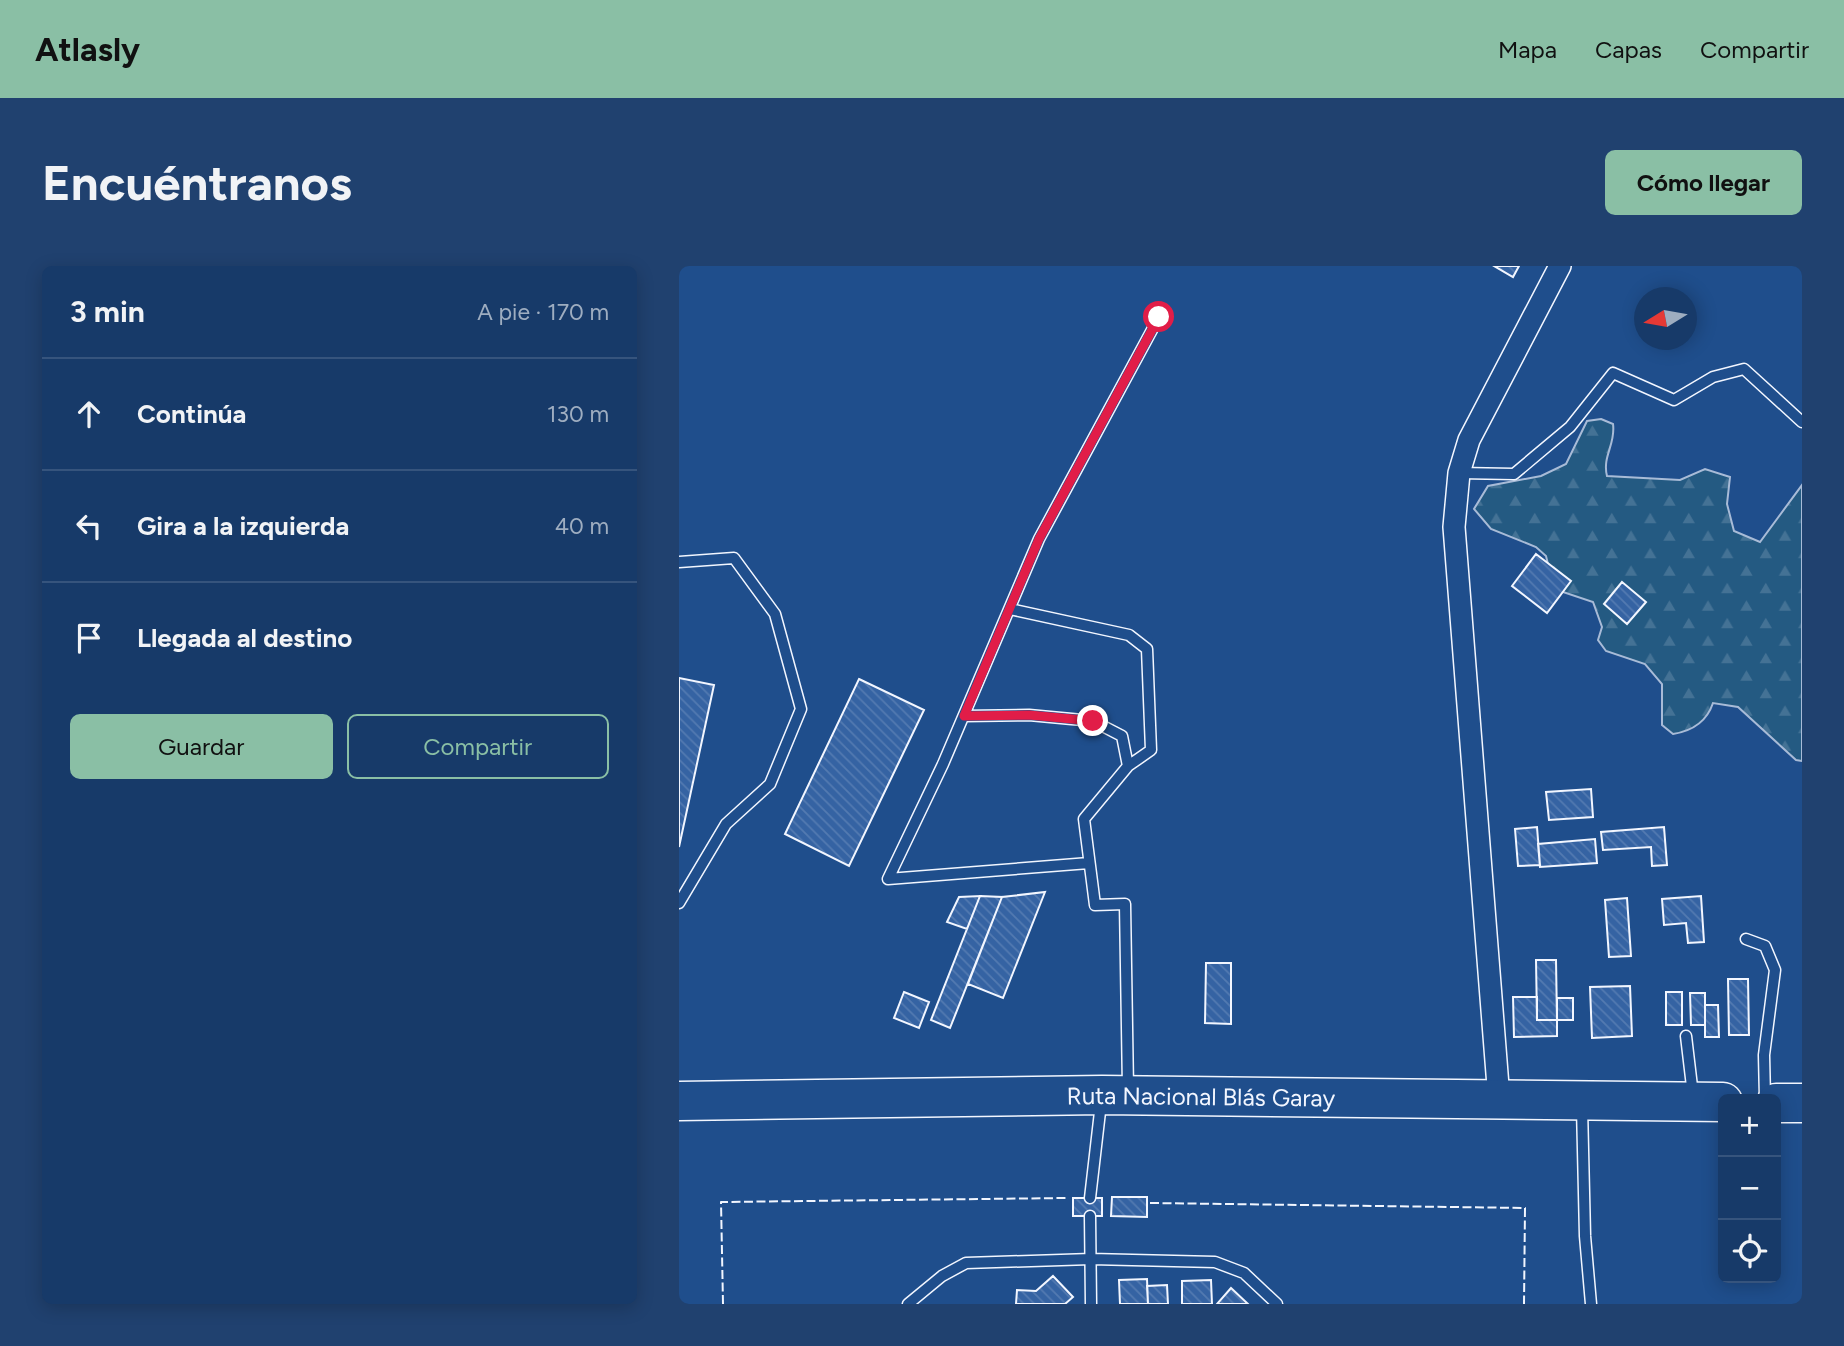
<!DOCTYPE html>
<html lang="es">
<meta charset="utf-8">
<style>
body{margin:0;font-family:Figtree,sans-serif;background:#20416f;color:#f1f3f6}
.controls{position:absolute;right:21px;bottom:21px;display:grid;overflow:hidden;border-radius:10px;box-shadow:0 4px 18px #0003}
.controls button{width:63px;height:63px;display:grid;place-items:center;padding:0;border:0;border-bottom:2px solid #36547d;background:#173a69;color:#f1f3f6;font:35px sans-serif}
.compass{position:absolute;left:955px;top:21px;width:63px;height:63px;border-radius:50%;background:#173a69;box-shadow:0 4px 18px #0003;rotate:259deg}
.stop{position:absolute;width:21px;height:21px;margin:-16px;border:5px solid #e11d48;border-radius:50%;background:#fff}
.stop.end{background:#e11d48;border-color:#fff;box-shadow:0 2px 7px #0008}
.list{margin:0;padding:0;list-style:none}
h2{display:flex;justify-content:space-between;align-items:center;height:91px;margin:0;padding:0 28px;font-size:30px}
h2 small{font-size:23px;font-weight:400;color:#9eadc0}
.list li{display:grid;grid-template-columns:46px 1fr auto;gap:21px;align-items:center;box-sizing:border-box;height:112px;padding:0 28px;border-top:2px solid #36547d}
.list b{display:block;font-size:26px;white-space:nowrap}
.list em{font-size:23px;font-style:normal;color:#9eadc0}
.actions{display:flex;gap:14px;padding:21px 28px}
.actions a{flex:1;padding:16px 0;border:2px solid #8abfa5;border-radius:10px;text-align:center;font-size:24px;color:#8abfa5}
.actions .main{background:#8abfa5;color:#111}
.icon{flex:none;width:38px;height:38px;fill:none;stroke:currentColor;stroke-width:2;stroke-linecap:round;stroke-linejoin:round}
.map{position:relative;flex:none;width:1123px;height:1038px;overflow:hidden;border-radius:10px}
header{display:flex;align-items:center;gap:42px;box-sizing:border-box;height:98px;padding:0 35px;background:#8abfa5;color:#111}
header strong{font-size:33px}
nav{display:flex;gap:38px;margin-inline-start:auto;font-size:24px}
.intro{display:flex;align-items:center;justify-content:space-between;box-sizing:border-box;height:168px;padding:0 42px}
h1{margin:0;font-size:49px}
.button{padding:18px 32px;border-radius:10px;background:#8abfa5;color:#111;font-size:24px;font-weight:700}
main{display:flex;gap:42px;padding:0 42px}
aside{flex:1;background:#173a69;border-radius:10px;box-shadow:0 4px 18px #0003}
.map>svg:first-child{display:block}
</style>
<header>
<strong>Atlasly</strong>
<nav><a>Mapa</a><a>Capas</a><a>Compartir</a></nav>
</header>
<div class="intro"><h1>Encuéntranos</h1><a class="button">Cómo llegar</a></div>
<main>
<aside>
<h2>3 min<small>A pie · 170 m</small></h2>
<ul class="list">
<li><svg class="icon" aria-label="ahead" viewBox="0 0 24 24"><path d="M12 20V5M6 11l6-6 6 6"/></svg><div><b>Continúa</b></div><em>130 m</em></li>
<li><svg class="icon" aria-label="left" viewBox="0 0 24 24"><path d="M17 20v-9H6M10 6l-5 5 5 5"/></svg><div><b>Gira a la izquierda</b></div><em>40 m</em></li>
<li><svg class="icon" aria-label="arrive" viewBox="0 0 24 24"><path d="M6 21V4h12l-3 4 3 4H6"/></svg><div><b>Llegada al destino</b></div></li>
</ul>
<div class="actions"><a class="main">Guardar</a><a>Compartir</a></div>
</aside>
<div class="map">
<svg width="1123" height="1038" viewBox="0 0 1123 1038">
<defs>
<pattern id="forest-firs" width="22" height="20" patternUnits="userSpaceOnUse" patternTransform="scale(1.75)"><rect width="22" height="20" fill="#245a82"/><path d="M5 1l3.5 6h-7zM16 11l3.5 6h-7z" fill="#447295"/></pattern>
<pattern id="building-back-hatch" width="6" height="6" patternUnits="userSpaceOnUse" patternTransform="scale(1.75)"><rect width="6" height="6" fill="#3563a3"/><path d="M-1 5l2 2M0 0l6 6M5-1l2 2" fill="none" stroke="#537ab1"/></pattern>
</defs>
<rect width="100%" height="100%" fill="#1f4e8c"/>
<path fill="url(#forest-firs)" stroke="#a8bbd7" stroke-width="2" d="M922,153L934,158C937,178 923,190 928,210L1001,214L1026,203L1051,211L1048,238L1055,265L1081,276L1123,219V495L1117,494L1059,441L1034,437C1028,455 1013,465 994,468L983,459V418L966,398L927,385L919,374L923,361L914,336L875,323L867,290L857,281L812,263L795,243L809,220L862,210L887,198L908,155Z"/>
<path fill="url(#building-back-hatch)" stroke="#f2f6ff" stroke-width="2" d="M815,0H840L834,11Z
M857,288L892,315L868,347L833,320Z
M943,316L967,336L948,358L925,338Z
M0,412L35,419L0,581Z
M180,413L245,444L170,600L106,568Z
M912,523L914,551L870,554L867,526Z
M858,561L861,599L839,600L836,563Z
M985,561L988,599L973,600L972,581L924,584L922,566Z
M916,573L918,597L861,601L859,578Z
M366,626L324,732L289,718L323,631Z
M301,630L288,663L268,656L280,631Z
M301,630L323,631L271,762L252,754Z
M1022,630L1025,676L1009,677L1007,657L985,659L983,633Z
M948,632L952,690L930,691L926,634Z
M857,694H877L878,754H858Z
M527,697H552V758L526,757Z
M1049,713H1069L1070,769H1050Z
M951,720L953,770L913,772L911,721Z
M225,726L250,736L240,762L215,752Z
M987,726H1003V759H987Z
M1011,727H1026V759H1012Z
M834,731H858V754H878V770L835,771Z
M878,732H894V754H878Z
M1026,739H1039L1040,771H1026Z
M433,931H468V951L432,950Z
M394,932H423V950H394Z
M374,1010L394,1031L386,1038H337L338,1024L357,1025Z
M468,1013L469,1038H441L440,1014Z
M532,1014L533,1038H503V1015Z
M488,1019L489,1038H469L468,1020Z
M552,1022L569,1038H538Z"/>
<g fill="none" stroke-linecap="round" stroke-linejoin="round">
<g stroke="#f2f6ff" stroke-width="13">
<path id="lane" d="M780,207L835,208L891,161L934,107L995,134L1034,111L1065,103L1123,156
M0,296L55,292L96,348L122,443L91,518L47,558L0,637
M331,343L450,369L468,383L472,484L449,500
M285,450L350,449L414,455L443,470L449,500L405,553L416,639L446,638L449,823
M410,597L209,613L264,498L360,273L480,51
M1067,673L1086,680L1096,704L1085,789L1086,833
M1007,770L1014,829
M903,841L906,970L912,1038
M411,932L422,837
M411,950L412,1038
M229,1038L263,1010L287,997L412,993L536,996L565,1007L598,1038"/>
</g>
<g stroke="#f2f6ff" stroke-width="24">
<path id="street" d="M820,833L775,261L780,207L790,174L881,0"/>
</g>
<g stroke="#f2f6ff" stroke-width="41">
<g id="highway">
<path id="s1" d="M0,835L423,829L1044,836"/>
<path d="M1097,837H1123"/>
</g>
</g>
<use href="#lane" stroke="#1f4e8c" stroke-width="10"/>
<use href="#street" stroke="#1f4e8c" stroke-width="21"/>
<use href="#highway" stroke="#1f4e8c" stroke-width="38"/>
<path stroke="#f2f6ff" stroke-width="2" stroke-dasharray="9 3.5" stroke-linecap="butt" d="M471,937L846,942L845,1038
M44,1038L42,936L387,932"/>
</g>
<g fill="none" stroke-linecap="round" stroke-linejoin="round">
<path stroke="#e11d48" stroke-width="9" d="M414,455L350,449L285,450L360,273L480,51"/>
</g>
<g text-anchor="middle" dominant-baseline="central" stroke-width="5" stroke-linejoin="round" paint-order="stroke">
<g font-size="24" fill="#f2f6ff" stroke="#1f4e8c">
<text stroke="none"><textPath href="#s1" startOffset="522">Ruta Nacional Blás Garay</textPath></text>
</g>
</g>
</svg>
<div class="controls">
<button>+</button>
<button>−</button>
<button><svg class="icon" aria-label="locate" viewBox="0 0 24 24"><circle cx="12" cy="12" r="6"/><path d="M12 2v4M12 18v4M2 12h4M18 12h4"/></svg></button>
</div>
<svg class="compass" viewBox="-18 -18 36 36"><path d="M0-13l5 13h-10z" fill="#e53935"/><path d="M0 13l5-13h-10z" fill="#9eadc0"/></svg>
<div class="stop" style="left:480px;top:51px"></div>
<div class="stop end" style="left:414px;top:455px"></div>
</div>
</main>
